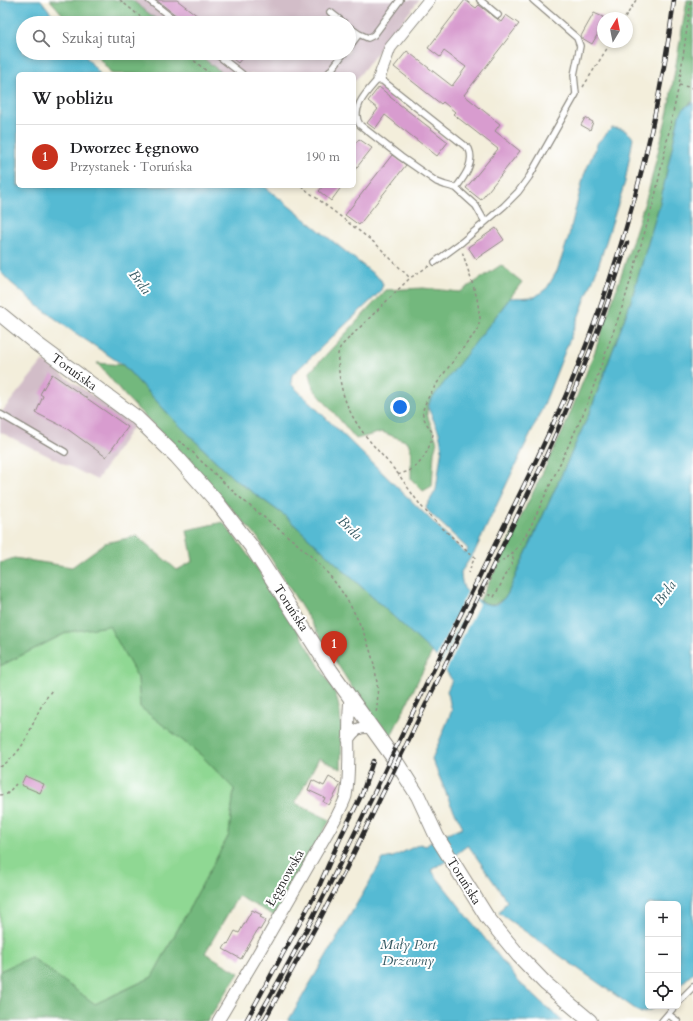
<!DOCTYPE html>
<html lang="pl">
<meta charset="utf-8">
<style>
body{margin:0;font-family:Cardo,serif;background:#f6f6f6;color:#202124}
.controls{position:absolute;right:12px;bottom:12px;display:grid;overflow:hidden;border-radius:6px;box-shadow:0 2px 6px #0003}
.controls button{width:36px;height:36px;display:grid;place-items:center;padding:0;border:0;border-bottom:1px solid #e0e0e0;background:#fff;color:#202124;font:20px sans-serif}
.compass{position:absolute;left:597px;top:12px;width:36px;height:36px;border-radius:50%;background:#fff;box-shadow:0 2px 6px #0003;rotate:10deg}
.you{position:absolute;left:400px;top:407px;width:14px;height:14px;margin:-10px;border:3px solid #fff;border-radius:50%;background:#1a73e8;box-shadow:0 0 0 6px #1a73e833}
.badge{display:grid;place-items:center;width:26px;height:26px;border-radius:50%;background:#c8321e;color:#fff;font-size:13px;font-weight:700}
.pin{position:absolute;translate:-50% -33px;filter:drop-shadow(0 1px 2px #0008)}
.pin::after{content:'';position:absolute;top:21px;width:14px;height:12px;background:inherit;clip-path:polygon(0 0,100% 0,50% 100%)}
.list{margin:0;padding:0;list-style:none}
h2{display:flex;justify-content:space-between;align-items:center;height:52px;margin:0;padding:0 16px;font-size:17px}
h2 small{font-size:13px;font-weight:400;color:#757577}
.list li{display:grid;grid-template-columns:26px 1fr auto;gap:12px;align-items:center;box-sizing:border-box;height:64px;padding:0 16px;border-top:1px solid #e0e0e0}
.list b{display:block;font-size:15px;white-space:nowrap}
.list p{margin:0;font-size:13px;white-space:nowrap;color:#757577}
.list em{font-size:13px;font-style:normal;color:#757577}
.icon{flex:none;width:22px;height:22px;fill:none;stroke:currentColor;stroke-width:2;stroke-linecap:round;stroke-linejoin:round}
.map{position:relative;flex:none;width:693px;height:1021px;overflow:hidden}
.search{position:absolute;background:#fff;box-shadow:0 2px 6px #0003;left:16px;top:16px;width:340px;height:44px;display:flex;align-items:center;gap:10px;box-sizing:border-box;padding:0 14px;border-radius:22px;color:#757577;font-size:15px}
.panel{position:absolute;background:#fff;box-shadow:0 2px 6px #0003;left:16px;top:72px;width:340px;height:116px;border-radius:6px}
.map>svg:first-child{display:block}
</style>
<div class="map">
<svg width="693" height="1021" viewBox="0 0 693 1021">
<rect width="100%" height="100%" fill="#fff"/>
<filter id="ink" filterUnits="userSpaceOnUse"><feTurbulence type="fractalNoise" baseFrequency=".025" numOctaves="2"/><feDisplacementMap in="SourceGraphic" scale="8" xChannelSelector="R" yChannelSelector="G"/><feConvolveMatrix kernelMatrix="1 2 1 2 8 2 1 2 1" color-interpolation-filters="sRGB"/></filter>
<filter id="wash" filterUnits="userSpaceOnUse"><feTurbulence type="fractalNoise" baseFrequency=".012" numOctaves="4" result="noise"/><feDisplacementMap in="SourceGraphic" scale="16" xChannelSelector="R" yChannelSelector="G"/><feGaussianBlur stdDeviation="0.9" result="paint"/><feColorMatrix in="noise" values="0 0 0 0 0 0 0 0 0 0 0 0 0 0 0 0 0 1.4 0 .05"/><feComposite in="paint" operator="in"/></filter>
<g filter="url(#wash)">
<rect width="100%" height="100%" fill="#f3eedb"/>
<path fill="#d2bdc8" d="M76,0H419L354,82V74H132L116,53H349V23H93Z
M43,361L134,425L97,480L0,432V414Z"/>
<path fill="#8fd893" stroke="#5d825f" d="M109,625L138,678L140,707L201,755L234,789L229,835L152,977L95,1004L31,957L0,971V666L68,632Z"/>
<path fill="#73b87d" stroke="#4f7254" d="M50,0H132L161,23H70Z
M687,0H693V102H691L679,116L660,203L630,304L590,412L507,595C498,604 491,607 480,600L563,431L595,351L621,276L649,189L668,111Z
M95,53H197L223,74H112Z
M501,265L522,282L427,406V414L437,442L434,452L432,486L423,491L411,479V451L408,442L382,432L356,439L313,388L310,372L386,290L423,288L460,292Z
M97,363L123,365L175,421L233,478L284,515L432,652L390,738L365,708L258,538L178,450L127,398Z
M223,522C266,576 301,634 335,693C344,718 341,743 341,769L319,758L295,803L330,820L275,916L238,896L205,953L239,973L207,1021H0V971L31,957L95,1004L152,977L229,835L234,789L201,755L140,707L138,678L109,626L68,632L0,666V563L14,558L72,567L105,543L137,536L177,570L193,561L187,530Z"/>
<path fill="#55bad3" stroke="#40727f" d="M0,0H41L59,23H23V53H83L100,74H18V186H264L381,280L383,285L380,292L292,375L291,382L292,385L465,553L468,550L467,548L427,510L426,507L436,490L442,447L439,432L428,408L430,401L510,298L535,297L547,288L557,271L568,239L584,175L598,142L612,128C622,128 627,130 633,138L625,182L598,267L580,313L543,407L475,551L461,572C461,577 462,583 464,588C470,596 487,608 497,604C501,602 504,598 507,595L590,412L630,304L660,203L679,116L684,108L693,102V973L678,987V904H648V1006H657L653,1009L641,1013L499,913L507,901L468,845L450,859L431,870L519,982L562,1021H288L383,859L393,857L420,844L426,846L437,837L463,827L451,805L432,759L452,710C449,704 450,698 447,691L452,680L436,656L284,515L233,478L175,421L123,365L68,328L37,305L9,281L0,271Z"/>
<path fill="#f3eedb" d="M468,591L474,595L473,598L479,603L478,606L445,673L440,666L456,634L461,640L456,634L470,604L455,633L450,628Z
M450,628L455,633L440,664L436,658Z"/>
<g id="blocks">
<path fill="#d89ccf" d="M156,0H177L207,23H186Z
M465,0L476,8L479,5L501,22L506,15L519,24L464,95L500,124L495,131L520,151L481,200L466,188L498,149L453,114L455,112L443,102L441,104L394,67L407,51L452,86L466,67L444,51L440,57L428,48Z
M594,13L603,17V25L592,44L582,38L581,36Z
M225,53H246L238,63Z
M379,87L390,96V97L448,142L437,156L385,115L375,129L367,123L378,109L368,101Z
M585,118L593,122L590,130L581,125Z
M359,139L372,148L354,171V145Z
M392,155L406,165L359,225L345,215Z
M323,186H342L331,201L319,191Z
M496,228L504,240L476,259L468,247Z
M52,374L128,427L106,457L66,428L36,413L43,396L40,394Z
M25,776L44,784L40,793L21,785Z
M329,777L341,784L329,805L323,802L325,798L308,790L312,780L324,786Z
M252,910L262,915L260,917L266,920L260,930L258,929L241,959L223,949L227,943L228,944L235,931L239,933Z"/>
</g>
</g>
<g filter="url(#ink)">
<use href="#blocks" fill-opacity="0" stroke="#8f8c83" stroke-width="1"/>
<g fill="none" stroke-linecap="round" stroke-linejoin="round">
<g stroke="#8f8c83" stroke-width="8">
<path id="service" d="M149,0L178,23
M480,0L498,15
M330,12L344,23
M349,27L359,34
M349,47L359,34L368,38L374,35L400,0
M215,53L242,74
M328,74L344,53
M456,188L445,185L437,182L401,157L360,125C349,108 369,90 379,78L469,149C475,163 464,177 456,188L476,206L485,222
M435,262L462,242L504,206L518,192L529,177L576,94L574,75L580,46L577,38L533,0
M0,414L65,452
M678,1002L693,987
M668,1014L677,1021
M662,1021L675,1006"/>
</g>
<g stroke="#8f8c83" stroke-width="13">
<path id="minor" d="M379,78L390,48L429,0
M348,740C354,730 359,726 372,728
M218,1021L255,959L337,816C340,809 344,803 346,796C352,765 346,731 350,699"/>
</g>
<g stroke="#8f8c83" stroke-width="16">
<path id="tertiary" d="M0,314L38,345L137,418L177,457L217,502L251,546L331,671L397,763L418,796L437,837L487,917L519,956L546,984L590,1021"/>
</g>
<path stroke="#8f8c83" stroke-width="1.5" stroke-dasharray="3 3" stroke-linecap="butt" d="M120,0L148,23
M625,18L636,0
M185,53L210,74
M679,85L693,88
M583,87L611,42
M301,186L376,244L410,278
M429,266L410,278L341,346C336,354 338,363 339,372C344,420 371,441 399,475C407,486 414,497 422,507C438,525 457,542 475,557L468,573
M178,441C187,445 194,454 201,461C213,472 224,483 236,494C264,519 296,540 322,567C343,589 359,618 369,647C376,668 380,692 376,713
M398,475C402,473 407,472 411,470C423,463 430,447 433,434C430,428 424,421 423,415C419,400 468,343 478,329L480,318L477,298L462,251
M483,592L494,597L512,564L513,560V552
M481,597L498,563L508,557L517,548L529,530L585,410L624,302L654,201L679,85L691,0
M0,767C27,750 29,728 43,703C46,698 49,694 52,690
M0,795L7,794L16,784"/>
<use href="#service" stroke="#fff" stroke-width="5.5"/>
<use href="#minor" stroke="#fff" stroke-width="11"/>
<use href="#tertiary" stroke="#fff" stroke-width="14"/>
<g stroke="#2b2b2b" stroke-width="4.5">
<path id="rail" d="M246,1021L316,893L342,834L362,794L373,761
M256,1021C320,912 372,796 427,683C454,628 481,573 508,518C532,469 556,421 576,371C624,252 658,127 674,0
M264,1021L321,917L345,871L542,465C575,393 604,319 627,243"/>
</g>
<use href="#rail" stroke="#fff" stroke-width="3" stroke-dasharray="9" stroke-linecap="butt"/>
</g>
</g>
<g text-anchor="middle" dominant-baseline="central" stroke-width="4" stroke-linejoin="round" paint-order="stroke">
<g font-size="13" fill="#2b2b2b" stroke="#fff">
<text transform="translate(74 372) rotate(36)">Toruńska</text>
<text transform="translate(291 608) rotate(57)">Toruńska</text>
<text transform="translate(285 878) rotate(-60)">Łęgnowska</text>
<text transform="translate(464 881) rotate(58)">Toruńska</text>
</g>
<g font-size="14" font-style="italic" fill="#3a5d66" stroke="#fff">
<text transform="translate(140 282) rotate(53)">Brda</text>
<text transform="translate(350 528) rotate(44)">Brda</text>
<text transform="translate(665 593) rotate(-54)">Brda</text>
<text x="408" y="944">Mały Port<tspan x="408" dy="16">Drzewny</tspan></text>
</g>
</g>
</svg>
<div class="controls">
<button>+</button>
<button>−</button>
<button><svg class="icon" aria-label="locate" viewBox="0 0 24 24"><circle cx="12" cy="12" r="6"/><path d="M12 2v4M12 18v4M2 12h4M18 12h4"/></svg></button>
</div>
<svg class="compass" viewBox="-18 -18 36 36"><path d="M0-13l5 13h-10z" fill="#e53935"/><path d="M0 13l5-13h-10z" fill="#757577"/></svg>
<div class="you"></div>
<div class="pin badge" style="left:334px;top:664px">1</div>
<div class="search"><svg class="icon" aria-label="search" viewBox="0 0 24 24"><circle cx="10" cy="10" r="6"/><path d="M15 15l6 6"/></svg>Szukaj tutaj</div>
<section class="panel">
<h2>W pobliżu<small></small></h2>
<ul class="list">
<li><span class="badge">1</span><div><b>Dworzec Łęgnowo</b><p>Przystanek · Toruńska</p></div><em>190 m</em></li>
</ul>
</section>
</div>
